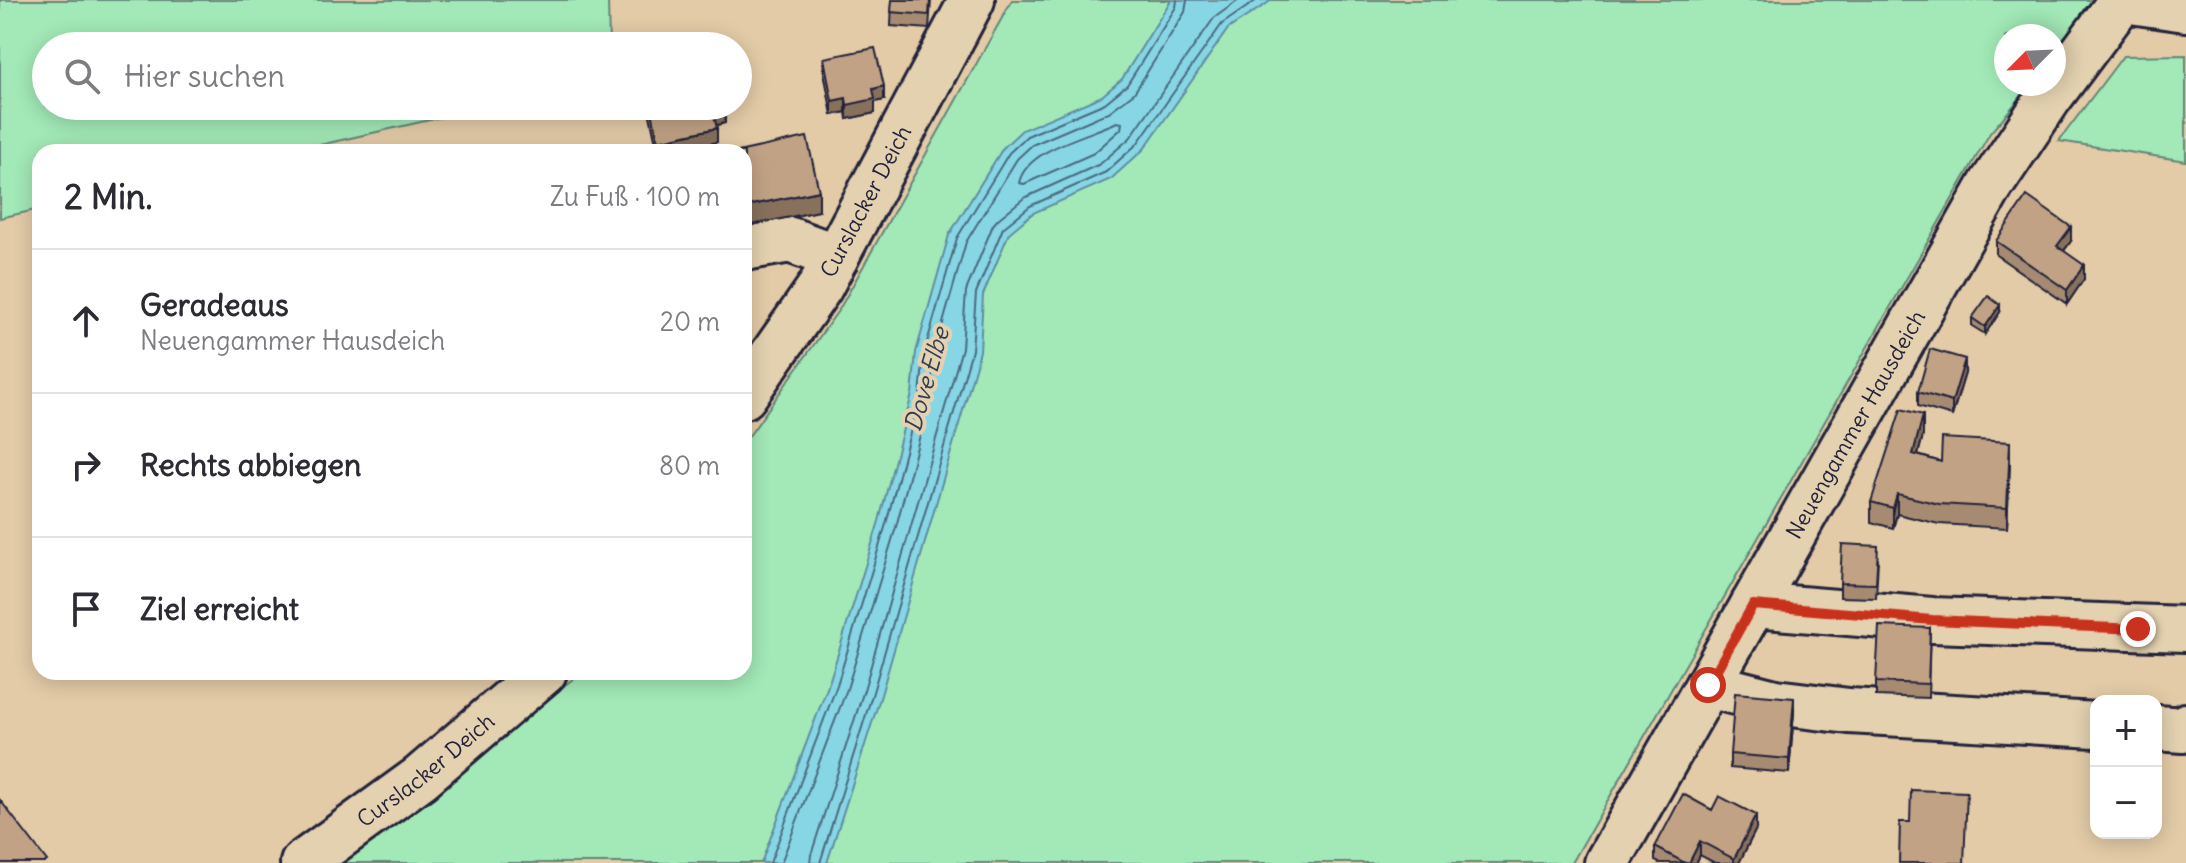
<!DOCTYPE html>
<html lang="de">
<meta charset="utf-8">
<style>
body{margin:0;font-family:Delius,sans-serif;background:#f7f7f7;color:#2b2b33}
.controls{position:absolute;right:24px;bottom:24px;display:grid;overflow:hidden;border-radius:16px;box-shadow:0 4px 20px #0003}
.controls button{width:72px;height:72px;display:grid;place-items:center;padding:0;border:0;border-bottom:2px solid #e1e1e2;background:#fff;color:#2b2b33;font:40px sans-serif}
.compass{position:absolute;left:1994px;top:24px;width:72px;height:72px;border-radius:50%;background:#fff;box-shadow:0 4px 20px #0003;rotate:246deg}
.stop{position:absolute;width:24px;height:24px;margin:-18px;border:6px solid #c8321e;border-radius:50%;background:#fff}
.stop.end{background:#c8321e;border-color:#fff;box-shadow:0 2px 8px #0008}
.list{margin:0;padding:0;list-style:none}
h2{display:flex;justify-content:space-between;align-items:center;height:104px;margin:0;padding:0 32px;font-size:34px}
h2 small{font-size:26px;font-weight:400;color:#7c7c81}
.list li{display:grid;grid-template-columns:52px 1fr auto;gap:24px;align-items:center;box-sizing:border-box;height:144px;padding:0 32px;border-top:2px solid #e1e1e2}
.list b{display:block;font-size:30px;white-space:nowrap}
.list p{margin:0;font-size:26px;white-space:nowrap;color:#7c7c81}
.list em{font-size:26px;font-style:normal;color:#7c7c81}
.icon{flex:none;width:44px;height:44px;fill:none;stroke:currentColor;stroke-width:2;stroke-linecap:round;stroke-linejoin:round}
.map{position:relative;flex:none;width:2186px;height:863px;overflow:hidden}
.search{position:absolute;background:#fff;box-shadow:0 4px 20px #0003;left:32px;top:32px;width:720px;height:88px;display:flex;align-items:center;gap:20px;box-sizing:border-box;padding:0 28px;border-radius:44px;color:#7c7c81;font-size:30px}
.panel{position:absolute;background:#fff;box-shadow:0 4px 20px #0003;left:32px;top:144px;width:720px;height:536px;border-radius:24px}
.map>svg:first-child{display:block}
</style>
<div class="map">
<svg width="2186" height="863" viewBox="0 0 2186 863">
<rect width="100%" height="100%" fill="#e3cba7"/>
<filter id="ink" filterUnits="userSpaceOnUse"><feTurbulence type="fractalNoise" baseFrequency=".0125" numOctaves="2"/><feDisplacementMap in="SourceGraphic" scale="16" xChannelSelector="R" yChannelSelector="G"/><feConvolveMatrix kernelMatrix="1 2 1 2 8 2 1 2 1" color-interpolation-filters="sRGB"/></filter>
<g filter="url(#ink)">
<path fill="#a2e9b7" stroke="#628679" stroke-width="2" d="M0,0H608L609,46H46V106H491L289,152H40V209L0,218Z
M1012,0H2103L2054,58V36H2006V84H2032L1990,133L1572,863H333L582,672H744V443L840,308Z
M2186,55V161L2059,141L2123,56Z"/>
<path fill="#87d6e5" stroke="#5f8ea1" stroke-width="2" d="M1171,0H1272L1228,29L1144,149L1111,179L1033,213L1009,233L983,295L980,351L881,695L827,863H761L829,683L879,521L912,394L916,352L949,235L1003,148L1022,130L1102,96L1122,79Z"/>
<g fill="none" stroke-linecap="round" stroke-linejoin="round">
<path stroke="#4a6a7f" stroke-width="2" d="M1117,122L1122,123L1121,129L1094,153L1024,184L1019,183C1026,149 1088,136 1117,122Z
M770,863L837,685L886,524L920,395L924,353L957,238L1009,153L1027,136L1105,103L1127,85L1176,7L1177,0
M781,863L847,689L896,527L930,397L934,355L966,242L1017,159L1032,145L1109,112L1134,93L1185,12L1187,0
M810,863L811,855L864,690L962,348L966,291L993,225L998,219L1024,198L1100,164L1130,138L1214,18L1239,0
M820,863L873,692L972,350L976,293L1003,228L1030,206L1106,172L1137,144L1222,24L1257,0"/>
<g stroke="#22223b" stroke-width="50">
<g id="minor">
<path d="M2124,0L2186,9"/>
<path d="M744,248L790,240L836,257"/>
<path id="s1" d="M744,396L820,287L972,0"/>
<path d="M1753,605L1932,620L2186,629"/>
<path d="M1708,685L1775,702L1849,711L2096,725"/>
<path d="M2156,728L2184,730L2186,726"/>
<path id="s2" d="M303,863L420,778L544,672"/>
<path id="s3" d="M1607,863L1991,185L2049,98L2122,0"/>
</g>
</g>
<use href="#minor" stroke="#e3d1af" stroke-width="44"/>
</g>
<path fill="#a68b72" stroke="#22223b" stroke-width="2" d="M892,0H931L929,29L891,26Z
M824,58L884,100L875,102V113L847,119L846,112L832,115L824,72Z
M649,106H724L725,123L716,125L717,142L674,152H658L649,111Z
M744,152L819,211L747,226L745,216L744,217Z
M1996,241H2071L2064,251L2084,279L2067,304L1996,255Z
M2000,312L1985,334L1972,326V318Z
M1965,373L1952,416L1918,406V392Z
M1923,435L1918,455L1941,462H2010L2007,528L1939,524L1897,514L1893,528L1871,522V502Z
M1878,560L1876,598L1840,597V583Z
M1930,628L1928,698L1876,696V682Z
M1794,712L1789,773L1730,768V754Z
M1712,810L1756,829L1739,863H1715L1700,855L1696,863H1659L1655,861V847Z"/>
<path fill="#87715d" stroke="#22223b" stroke-width="2" d="M884,86V100L875,102V113L847,119V105L873,89Z
M846,98V112L832,115V101Z
M725,109V123L713,126V112Z
M717,128V142L674,152H658V141Z
M819,191V211L747,226V206Z
M2071,227V241L2057,260V246Z
M2084,265V279L2067,304V290Z
M2000,305V312L1985,334V327Z
M1965,359V373L1952,416V402Z
M1923,415V435L1913,474V454Z
M2010,442V462L2007,528V508Z
M1897,494V514L1893,528V508Z
M1794,698V712L1789,773V759Z
M1756,815V829L1739,863H1734V859Z
M1700,841V855L1696,863H1689Z"/>
<path fill="#c1a285" stroke="#22223b" stroke-width="2" d="M892,0H930L929,15L891,12Z
M875,48L884,86L873,89L875,99L847,105L846,98L832,101L824,58Z
M651,106H724L725,109L713,112L717,128L658,141Z
M807,137L819,191L747,206L745,196H744V152H738Z
M2027,196L2071,227L2057,246L2084,265L2067,290L1996,241Z
M1988,296L2000,305L1985,327L1972,318Z
M1930,349L1965,359L1952,402L1918,392Z
M1901,409L1923,415L1913,454L1941,462L1942,438L2010,442L2007,508L1939,504L1897,494L1893,508L1871,502Z
M1842,544L1878,546L1876,584L1840,583Z
M1879,626L1930,628L1928,684L1876,682Z
M1735,693L1794,698L1789,759L1730,754Z
M1911,790L1967,792L1964,863H1899L1900,822H1910Z
M1683,794L1712,810L1719,796L1756,815L1734,859L1700,841L1689,863H1685L1655,847Z
M0,800L47,861L44,863H0Z"/>
</g>
<g fill="none" stroke-linecap="round" stroke-linejoin="round" filter="url(#ink)">
<path stroke="#c8321e" stroke-width="10" d="M1708,685L1753,605L1932,620L2138,629"/>
</g>
<g text-anchor="middle" dominant-baseline="central" stroke-width="8" stroke-linejoin="round" paint-order="stroke">
<g font-size="22" fill="#22223b" stroke="#e3d1af">
<text stroke="none"><textPath href="#s1" startOffset="230">Curslacker Deich</textPath></text>
<text stroke="none"><textPath href="#s3" startOffset="504">Neuengammer Hausdeich</textPath></text>
<text stroke="none"><textPath href="#s2" startOffset="154">Curslacker Deich</textPath></text>
</g>
<g font-size="24" font-style="italic" fill="#313d54" stroke="#e3d1af">
<text transform="translate(926 379) rotate(-74)">Dove Elbe</text>
</g>
</g>
</svg>
<div class="controls">
<button>+</button>
<button>−</button>
</div>
<svg class="compass" viewBox="-18 -18 36 36"><path d="M0-13l5 13h-10z" fill="#e53935"/><path d="M0 13l5-13h-10z" fill="#7c7c81"/></svg>
<div class="stop" style="left:1708px;top:685px"></div>
<div class="stop end" style="left:2138px;top:629px"></div>
<div class="search"><svg class="icon" aria-label="search" viewBox="0 0 24 24"><circle cx="10" cy="10" r="6"/><path d="M15 15l6 6"/></svg>Hier suchen</div>
<section class="panel">
<h2>2 Min.<small>Zu Fuß · 100 m</small></h2>
<ul class="list">
<li><svg class="icon" aria-label="ahead" viewBox="0 0 24 24"><path d="M12 20V5M6 11l6-6 6 6"/></svg><div><b>Geradeaus</b><p>Neuengammer Hausdeich</p></div><em>20 m</em></li>
<li><svg class="icon" aria-label="right" viewBox="0 0 24 24"><path d="M7 20v-9h11M14 6l5 5-5 5"/></svg><div><b>Rechts abbiegen</b></div><em>80 m</em></li>
<li><svg class="icon" aria-label="arrive" viewBox="0 0 24 24"><path d="M6 21V4h12l-3 4 3 4H6"/></svg><div><b>Ziel erreicht</b></div></li>
</ul>
</section>
</div>
